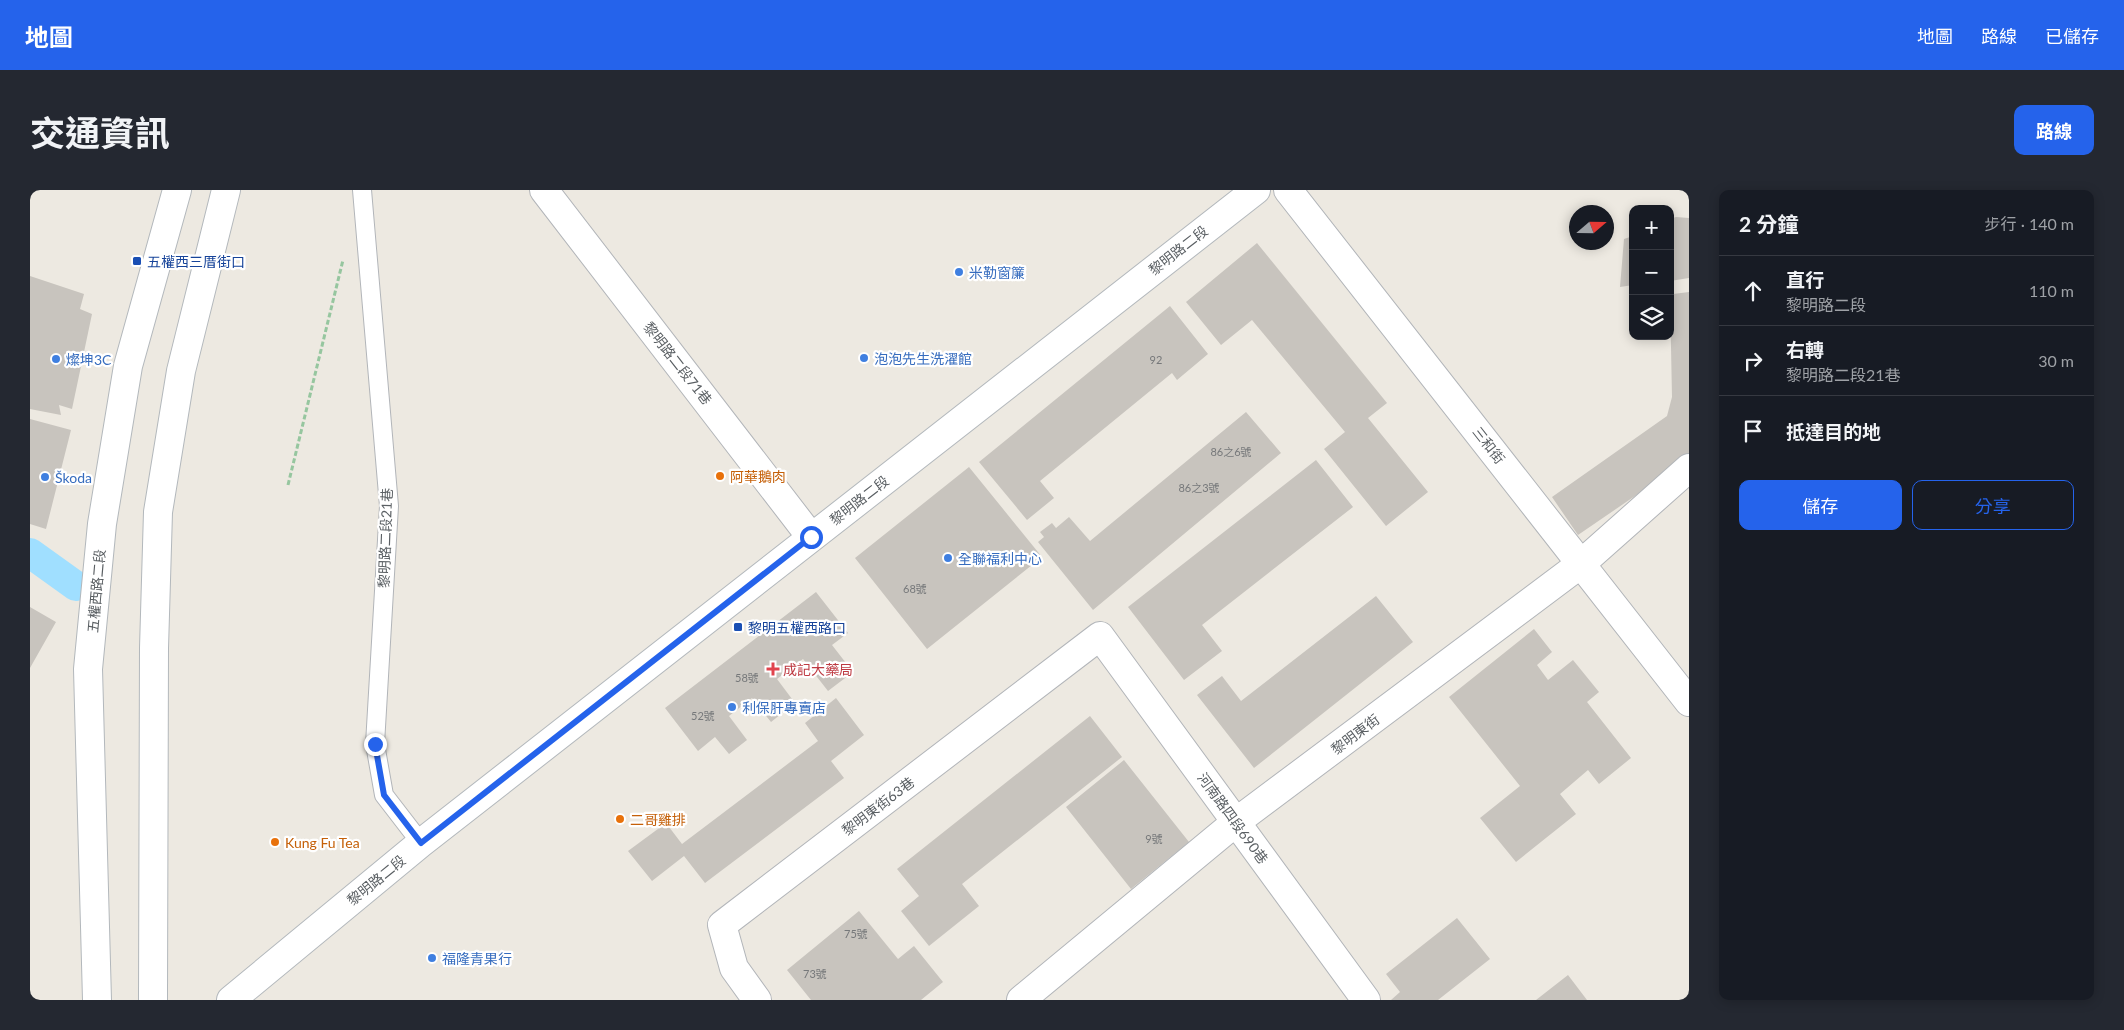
<!DOCTYPE html>
<html lang="zh-TW">
<meta charset="utf-8">
<style>
body{margin:0;font-family:Lato,"Noto Sans TC",sans-serif;background:#242831;color:#f1f3f6}
.controls{position:absolute;right:15px;top:15px;display:grid;overflow:hidden;border-radius:10px;box-shadow:0 2px 12px #0003}
.controls button{width:45px;height:45px;display:grid;place-items:center;padding:0;border:0;border-bottom:1px solid #363941;background:#171b24;color:#f1f3f6;font:25px sans-serif}
.compass{position:absolute;left:1539px;top:15px;width:45px;height:45px;border-radius:50%;background:#171b24;box-shadow:0 2px 12px #0003;rotate:70deg}
.stop{position:absolute;width:15px;height:15px;margin:-11px;border:4px solid #2563eb;border-radius:50%;background:#fff}
.stop.end{background:#2563eb;border-color:#fff;box-shadow:0 1px 5px #0008}
.list{margin:0;padding:0;list-style:none}
h2{display:flex;justify-content:space-between;align-items:center;height:65px;margin:0;padding:0 20px;font-size:21px}
h2 small{font-size:16px;font-weight:400;color:#9ea1a6}
.list li{display:grid;grid-template-columns:32px 1fr auto;gap:15px;align-items:center;box-sizing:border-box;height:70px;padding:0 20px;border-top:1px solid #363941}
.list b{display:block;font-size:19px;white-space:nowrap}
.list p{margin:0;font-size:16px;white-space:nowrap;color:#9ea1a6}
.list em{font-size:16px;font-style:normal;color:#9ea1a6}
.actions{display:flex;gap:10px;padding:15px 20px}
.actions a{flex:1;padding:11px 0;border:1px solid #2563eb;border-radius:10px;text-align:center;font-size:18px;color:#2563eb}
.actions .main{background:#2563eb;color:#fff}
.icon{flex:none;width:28px;height:28px;fill:none;stroke:currentColor;stroke-width:2;stroke-linecap:round;stroke-linejoin:round}
.map{position:relative;flex:none;width:1659px;height:810px;overflow:hidden;border-radius:10px}
header{display:flex;align-items:center;gap:30px;box-sizing:border-box;height:70px;padding:0 25px;background:#2563eb;color:#fff}
header strong{font-size:24px}
nav{display:flex;gap:28px;margin-inline-start:auto;font-size:18px}
.intro{display:flex;align-items:center;justify-content:space-between;box-sizing:border-box;height:120px;padding:0 30px}
h1{margin:0;font-size:35px}
.button{padding:12px 22px;border-radius:10px;background:#2563eb;color:#fff;font-size:18px;font-weight:700}
main{display:flex;gap:30px;padding:0 30px}
aside{flex:1;background:#171b24;border-radius:10px;box-shadow:0 2px 12px #0003}
.map>svg:first-child{display:block}
</style>
<header>
<strong>地圖</strong>
<nav><a>地圖</a><a>路線</a><a>已儲存</a></nav>
</header>
<div class="intro"><h1>交通資訊</h1><a class="button">路線</a></div>
<main>
<div class="map">
<svg width="1659" height="810" viewBox="0 0 1659 810">
<rect width="100%" height="100%" fill="#ede9e1"/>
<g fill="none" stroke-linecap="round" stroke-linejoin="round">
<path stroke="#a0dfff" stroke-width="30" d="M0,363L46,396"/>
</g>
<path fill="#c8c4be" d="M1646,27L1659,28V88L1640,91V29Z
M1603,46V95L1590,97L1594,49Z
M1227,53L1357,213L1338,228L1398,302L1356,336L1294,259L1315,242L1222,130L1191,155L1156,112Z
M0,86L54,104L50,119L62,124L42,219L29,215L31,225L0,219Z
M1659,102V269L1548,345L1522,307L1637,226L1642,207L1640,107L1643,104Z
M1140,116L1178,164L1147,190L1142,183L1010,291L1024,308L997,330L949,272Z
M1216,222L1251,263L1063,420L1008,352L1014,347L1010,342L1022,333L1026,338L1039,327L1060,351Z
M0,229L41,240L16,339L0,334Z
M1286,270L1323,317L1172,435L1192,461L1154,490L1098,417Z
M939,277L1012,367L897,459L825,368Z
M786,402L818,443L802,455L823,482L798,501L773,469L747,489L765,513L741,532L722,508L699,526L717,550L699,564L685,547L668,561L635,518Z
M1346,406L1383,452L1224,578L1167,505L1192,486L1211,511Z
M0,417L26,432L0,478Z
M1504,439L1522,462L1507,475L1518,490L1543,470L1569,502L1557,512L1601,568L1569,594L1558,580L1530,604L1546,624L1486,672L1450,628L1490,596L1419,507Z
M806,508L834,545L801,571L814,588L675,693L654,666L622,691L598,661L636,633L652,654L788,551L775,533Z
M1060,526L1092,567L932,694L949,716L899,756L871,721L889,706L867,679Z
M1094,570L1159,652L1101,699L1036,617Z
M829,721L868,769L884,756L913,792L891,810H781L757,780Z
M1427,728L1460,769L1408,810H1361L1370,802L1356,784Z
M1538,785L1557,810H1506Z"/>
<g fill="none" stroke-linecap="round" stroke-linejoin="round">
<g stroke="#b2b5b9" stroke-width="20">
<path id="lane" d="M332,0L359,316L345,554L354,605L391,653"/>
</g>
<g stroke="#b2b5b9" stroke-width="30">
<path id="street" d="M514,0L781,347
M1258,0L1659,512
M727,810L704,778L692,735L1070,446L1336,810
M991,810L1206,632L1552,373L1659,278"/>
</g>
<g stroke="#b3b8bc" stroke-width="30">
<path id="secondary" d="M67,810L58,479L72,334L98,176L147,0
M123,810L124,458L128,322L151,181L196,0
M201,810L391,653L1226,0"/>
</g>
<path stroke="#96c69f" stroke-width="3" stroke-dasharray="5 2.5" stroke-linecap="butt" d="M258,295L313,70"/>
<use href="#lane" stroke="#fff" stroke-width="18"/>
<use href="#street" stroke="#fff" stroke-width="28"/>
<use href="#secondary" stroke="#fff" stroke-width="28"/>
</g>
<g fill="none" stroke-linecap="round" stroke-linejoin="round">
<path stroke="#2563eb" stroke-width="6" d="M345,554L354,605L391,653L781,347"/>
</g>
<g fill="#1a4fb4" stroke="#fff" stroke-width="2">
<rect x="102" y="66" width="10" height="10" rx="2.5"/>
<rect x="703" y="432" width="10" height="10" rx="2.5"/>
</g>
<g fill="#3f7fe0" stroke="#fff" stroke-width="2">
<circle cx="929" cy="82" r="5"/>
<circle cx="834" cy="168" r="5"/>
<circle cx="26" cy="169" r="5"/>
<circle cx="15" cy="287" r="5"/>
<circle cx="918" cy="368" r="5"/>
<circle cx="702" cy="517" r="5"/>
<circle cx="402" cy="768" r="5"/>
</g>
<g fill="#e8710a" stroke="#fff" stroke-width="2">
<circle cx="690" cy="286" r="5"/>
<circle cx="590" cy="629" r="5"/>
<circle cx="245" cy="652" r="5"/>
</g>
<path fill="#e0444e" stroke="#fff" stroke-width="2" d="M740.5 471.5h5v5h5v5h-5v5h-5v-5h-5v-5h5z"/>
<g text-anchor="middle" dominant-baseline="central" stroke-width="4.5" stroke-linejoin="round" paint-order="stroke">
<g font-size="11" fill="#76787a">
<text x="1126" y="169">92</text>
<text x="1201" y="261">86之6號</text>
<text x="1169" y="297">86之3號</text>
<text x="885" y="398">68號</text>
<text x="717" y="487">58號</text>
<text x="673" y="525">52號</text>
<text x="1124" y="648">9號</text>
<text x="826" y="743">75號</text>
<text x="785" y="783">73號</text>
</g>
<g font-size="14" fill="#5a5f63" stroke="#fff">
<text transform="translate(1148 60) rotate(-38)">黎明路二段</text>
<text transform="translate(648 173) rotate(52)">黎明路二段71巷</text>
<text transform="translate(1459 255) rotate(52)">三和街</text>
<text transform="translate(829 310) rotate(-38)">黎明路二段</text>
<text transform="translate(355 348) rotate(-88)">黎明路二段21巷</text>
<text transform="translate(66 401) rotate(-85)">五權西路二段</text>
<text transform="translate(1325 544) rotate(-37)">黎明東街</text>
<text transform="translate(848 616) rotate(-37)">黎明東街63巷</text>
<text transform="translate(1203 628) rotate(54)">河南路四段690巷</text>
<text transform="translate(346 690) rotate(-39)">黎明路二段</text>
</g>
<g font-size="14" fill="#164399" stroke="#fff" text-anchor="start">
<text x="117" y="71">五權西三厝街口</text>
<text x="718" y="437">黎明五權西路口</text>
</g>
<g font-size="14" fill="#366cbe" stroke="#fff" text-anchor="start">
<text x="939" y="82">米勒窗簾</text>
<text x="844" y="168">泡泡先生洗濯館</text>
<text x="36" y="169">燦坤3C</text>
<text x="25" y="287">Škoda</text>
<text x="928" y="368">全聯福利中心</text>
<text x="712" y="517">利保肝專賣店</text>
<text x="412" y="768">福隆青果行</text>
</g>
<g font-size="14" fill="#c56008" stroke="#fff" text-anchor="start">
<text x="700" y="286">阿華鵝肉</text>
<text x="600" y="629">二哥雞排</text>
<text x="255" y="652">Kung Fu Tea</text>
</g>
<g font-size="14" fill="#be3a42" stroke="#fff" text-anchor="start">
<text x="753" y="479">成記大藥局</text>
</g>
</g>
</svg>
<div class="controls">
<button>+</button>
<button>−</button>
<button><svg class="icon" aria-label="layers" viewBox="0 0 24 24"><path d="M12 4l9 5-9 5-9-5zM3 14l9 5 9-5"/></svg></button>
</div>
<svg class="compass" viewBox="-18 -18 36 36"><path d="M0-13l5 13h-10z" fill="#e53935"/><path d="M0 13l5-13h-10z" fill="#9ea1a6"/></svg>
<div class="stop" style="left:781px;top:347px"></div>
<div class="stop end" style="left:345px;top:554px"></div>
</div>
<aside>
<h2>2 分鐘<small>步行 · 140 m</small></h2>
<ul class="list">
<li><svg class="icon" aria-label="ahead" viewBox="0 0 24 24"><path d="M12 20V5M6 11l6-6 6 6"/></svg><div><b>直行</b><p>黎明路二段</p></div><em>110 m</em></li>
<li><svg class="icon" aria-label="right" viewBox="0 0 24 24"><path d="M7 20v-9h11M14 6l5 5-5 5"/></svg><div><b>右轉</b><p>黎明路二段21巷</p></div><em>30 m</em></li>
<li><svg class="icon" aria-label="arrive" viewBox="0 0 24 24"><path d="M6 21V4h12l-3 4 3 4H6"/></svg><div><b>抵達目的地</b></div></li>
</ul>
<div class="actions"><a class="main">儲存</a><a>分享</a></div>
</aside>
</main>
